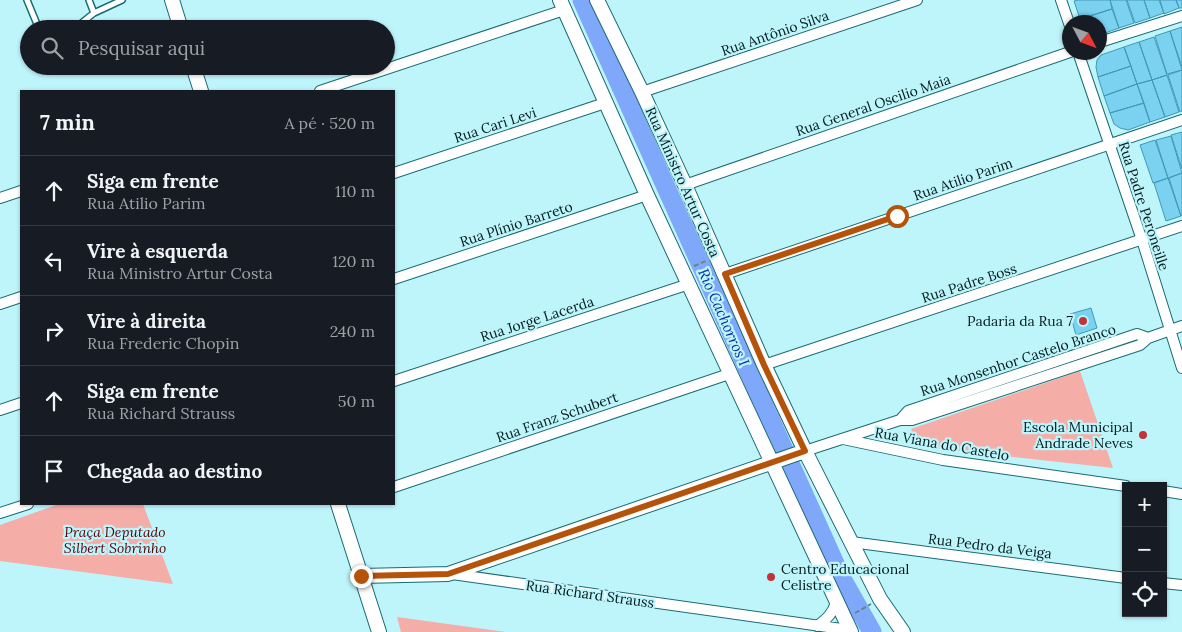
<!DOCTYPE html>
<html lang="pt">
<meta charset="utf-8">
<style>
body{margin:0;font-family:Lora,serif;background:#242831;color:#f1f3f6}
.controls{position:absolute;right:15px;bottom:15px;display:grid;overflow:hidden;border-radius:0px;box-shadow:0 1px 4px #0004}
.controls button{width:45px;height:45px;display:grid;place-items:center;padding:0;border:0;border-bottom:1px solid #363941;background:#171b24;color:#f1f3f6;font:25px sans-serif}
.compass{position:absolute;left:1062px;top:15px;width:45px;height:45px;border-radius:50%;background:#171b24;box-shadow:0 1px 4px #0004;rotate:131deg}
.stop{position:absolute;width:15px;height:15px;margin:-11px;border:4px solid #b45309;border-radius:50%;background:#fff}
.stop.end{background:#b45309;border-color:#fff;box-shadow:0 1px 5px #0008}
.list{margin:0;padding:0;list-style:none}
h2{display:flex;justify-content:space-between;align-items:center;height:65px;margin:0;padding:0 20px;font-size:21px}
h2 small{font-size:16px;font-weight:400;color:#9ea1a6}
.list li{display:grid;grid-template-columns:32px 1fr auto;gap:15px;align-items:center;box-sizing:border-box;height:70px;padding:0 20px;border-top:1px solid #363941}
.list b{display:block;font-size:19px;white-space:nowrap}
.list p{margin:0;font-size:16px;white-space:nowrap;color:#9ea1a6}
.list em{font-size:16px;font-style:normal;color:#9ea1a6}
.icon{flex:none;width:28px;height:28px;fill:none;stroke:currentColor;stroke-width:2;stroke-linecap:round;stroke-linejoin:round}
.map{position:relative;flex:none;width:1182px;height:632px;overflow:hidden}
.search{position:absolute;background:#171b24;box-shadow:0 1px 4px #0004;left:20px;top:20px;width:375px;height:55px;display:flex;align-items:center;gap:12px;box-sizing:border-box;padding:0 18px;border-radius:28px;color:#9ea1a6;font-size:19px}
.panel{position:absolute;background:#171b24;box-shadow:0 1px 4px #0004;left:20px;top:90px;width:375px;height:415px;border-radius:0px}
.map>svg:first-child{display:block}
</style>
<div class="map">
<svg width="1182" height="632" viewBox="0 0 1182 632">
<rect width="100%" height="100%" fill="#bef5fb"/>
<path fill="#f5ada8" d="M1080,371L1113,468L916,446L911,429Z
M59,504H143L173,584L0,561V525Z
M397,617L506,632H401Z"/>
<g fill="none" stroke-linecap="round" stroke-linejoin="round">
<path stroke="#80a8fa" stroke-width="19" d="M582,0L841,577L872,632"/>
</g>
<path fill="#7bd1f0" stroke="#4198b6" d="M1078,0H1110L1112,9L1080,19L1074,1Z
M1110,0H1126L1134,23L1119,28Z
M1127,0H1144L1150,18L1135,23Z
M1144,0H1159L1164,13L1150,18Z
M1160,0H1176L1179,8L1164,14Z
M1176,0H1182V8H1179Z
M1112,9L1119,28L1100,35V22H1081L1080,19Z
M1182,27V67L1170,31Z
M1170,31L1182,70L1167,74L1155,36Z
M1154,37L1167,75L1152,80L1139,42Z
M1139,42L1152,80L1137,84L1124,47Z
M1124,47L1131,66L1098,77L1096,67L1097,60L1101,55Z
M1131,66L1137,84L1104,96L1098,77Z
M1182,70V111L1180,112L1168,75Z
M1167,75L1179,112L1165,117L1152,80Z
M1152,80L1165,117L1150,122L1137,84Z
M1137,84L1144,103L1110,113L1104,96Z
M1144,103L1150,122L1128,130L1120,128L1114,124L1110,113Z
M1182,132V169L1171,135Z
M1171,136L1182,173L1168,178L1156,140Z
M1155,140L1168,178L1153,183L1140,145Z
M1182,173V215L1181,216L1169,178Z
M1168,178L1181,216L1166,221L1154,183Z
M1091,308L1097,328L1076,335L1070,314Z"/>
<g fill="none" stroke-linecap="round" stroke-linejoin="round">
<g stroke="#196b73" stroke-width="8">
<path id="lane" d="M27,0L39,29
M89,0L94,13L122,0
M74,29L94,13
M73,66L75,70"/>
</g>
<g stroke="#196b73" stroke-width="12">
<path id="street" d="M1061,0L1070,26
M1100,42L1182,16
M1078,52L1142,240L1182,368
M320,91L564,10
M642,92L917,0
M394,173L605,103
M685,185L1070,52
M0,198L21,191
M725,274L1182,120
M394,279L647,195
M0,304L21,297
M764,365L1182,226
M394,381L689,284
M0,410L21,403
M900,420L908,411L1137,334L1148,338
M843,439L943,460L1126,486
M805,451L900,420H912L1140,345L1148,338L1182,326
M394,487L729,374
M1163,491L1182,494
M0,513L28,504
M851,542L1126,578
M452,574L849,630
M1163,583L1182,585
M817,626C827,619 833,613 836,602"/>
</g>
<g stroke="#196b73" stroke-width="16">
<path id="secondary" d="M172,0L181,29
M560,0L647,195L851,632
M597,0L642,92L685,185L764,365L805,451L880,599L903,632
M193,66L201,91
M338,504L379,632
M361,576L448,574L805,451"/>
</g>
<path stroke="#5f888d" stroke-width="2" stroke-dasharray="5 2.5" stroke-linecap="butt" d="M694,266L706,261
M736,357L745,353
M855,613L871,604"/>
<use href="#lane" stroke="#fff" stroke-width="5"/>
<use href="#street" stroke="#fff" stroke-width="10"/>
<use href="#secondary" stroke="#fff" stroke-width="14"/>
</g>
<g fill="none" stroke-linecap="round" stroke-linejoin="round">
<path stroke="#b45309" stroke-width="6" d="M361,576L448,574L805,451L764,365L725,274L897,216"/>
</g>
<g fill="#c23338" stroke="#bef5fb" stroke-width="2">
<circle cx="1083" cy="321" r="5"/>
<circle cx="1143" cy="435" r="5"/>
<circle cx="771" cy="577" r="5"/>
</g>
<g text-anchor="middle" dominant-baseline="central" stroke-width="4.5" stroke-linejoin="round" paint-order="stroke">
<g font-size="14" fill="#001a1d" stroke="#bef5fb">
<text transform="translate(775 33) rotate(-19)">Rua Antônio Silva</text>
<text transform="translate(873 105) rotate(-19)">Rua General Oscilio Maia</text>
<text transform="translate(495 125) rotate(-18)">Rua Cari Levi</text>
<text transform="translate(963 179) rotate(-19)">Rua Atilio Parim</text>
<text transform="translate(683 182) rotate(66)">Rua Ministro Artur Costa</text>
<text transform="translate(1144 206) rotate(72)">Rua Padre Peroneille</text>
<text transform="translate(516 224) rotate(-18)">Rua Plínio Barreto</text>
<text transform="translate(969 283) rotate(-18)">Rua Padre Boss</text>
<text transform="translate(537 319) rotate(-18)">Rua Jorge Lacerda</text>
<text transform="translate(1018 360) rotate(-18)">Rua Monsenhor Castelo Branco</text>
<text transform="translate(557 417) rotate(-19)">Rua Franz Schubert</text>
<text transform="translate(942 444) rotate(10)">Rua Viana do Castelo</text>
<text transform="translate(990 546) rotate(7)">Rua Pedro da Veiga</text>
<text transform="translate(590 594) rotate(8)">Rua Richard Strauss</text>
</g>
<g font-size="14" fill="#001a1d" stroke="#bef5fb" text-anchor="end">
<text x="1073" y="321">Padaria da Rua 7</text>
<text x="1133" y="427">Escola Municipal<tspan x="1133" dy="16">Andrade Neves</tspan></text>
<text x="781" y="569" text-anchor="start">Centro Educacional<tspan x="781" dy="16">Celistre</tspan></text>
</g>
<g font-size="14" font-style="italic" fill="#58040c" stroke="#bef5fb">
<text x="115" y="532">Praça Deputado<tspan x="115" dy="16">Silbert Sobrinho</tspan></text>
</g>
<g font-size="15" font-style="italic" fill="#0630a5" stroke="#bef5fb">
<text transform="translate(724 317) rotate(66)">Rio Cachorros I</text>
</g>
</g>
</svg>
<div class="controls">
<button>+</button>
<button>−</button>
<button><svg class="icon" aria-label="locate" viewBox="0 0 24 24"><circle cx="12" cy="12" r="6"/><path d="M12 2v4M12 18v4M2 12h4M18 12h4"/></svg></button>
</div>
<svg class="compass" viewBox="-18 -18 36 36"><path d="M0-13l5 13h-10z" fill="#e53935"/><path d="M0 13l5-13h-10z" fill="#9ea1a6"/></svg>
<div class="stop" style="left:897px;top:216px"></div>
<div class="stop end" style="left:361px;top:576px"></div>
<div class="search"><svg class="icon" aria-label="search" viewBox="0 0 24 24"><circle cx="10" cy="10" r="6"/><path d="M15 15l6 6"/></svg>Pesquisar aqui</div>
<section class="panel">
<h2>7 min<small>A pé · 520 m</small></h2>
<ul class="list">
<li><svg class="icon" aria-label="ahead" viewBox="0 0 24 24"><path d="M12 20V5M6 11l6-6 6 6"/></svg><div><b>Siga em frente</b><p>Rua Atilio Parim</p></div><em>110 m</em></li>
<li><svg class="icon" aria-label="left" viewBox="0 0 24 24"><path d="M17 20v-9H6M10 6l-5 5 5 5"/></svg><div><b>Vire à esquerda</b><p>Rua Ministro Artur Costa</p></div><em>120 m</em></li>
<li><svg class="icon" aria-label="right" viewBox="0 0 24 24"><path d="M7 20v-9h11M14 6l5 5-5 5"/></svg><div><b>Vire à direita</b><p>Rua Frederic Chopin</p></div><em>240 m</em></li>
<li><svg class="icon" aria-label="ahead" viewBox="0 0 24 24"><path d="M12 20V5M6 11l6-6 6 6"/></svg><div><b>Siga em frente</b><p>Rua Richard Strauss</p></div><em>50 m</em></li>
<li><svg class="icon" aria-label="arrive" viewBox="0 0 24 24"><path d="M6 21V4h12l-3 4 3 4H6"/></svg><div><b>Chegada ao destino</b></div></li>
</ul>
</section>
</div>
